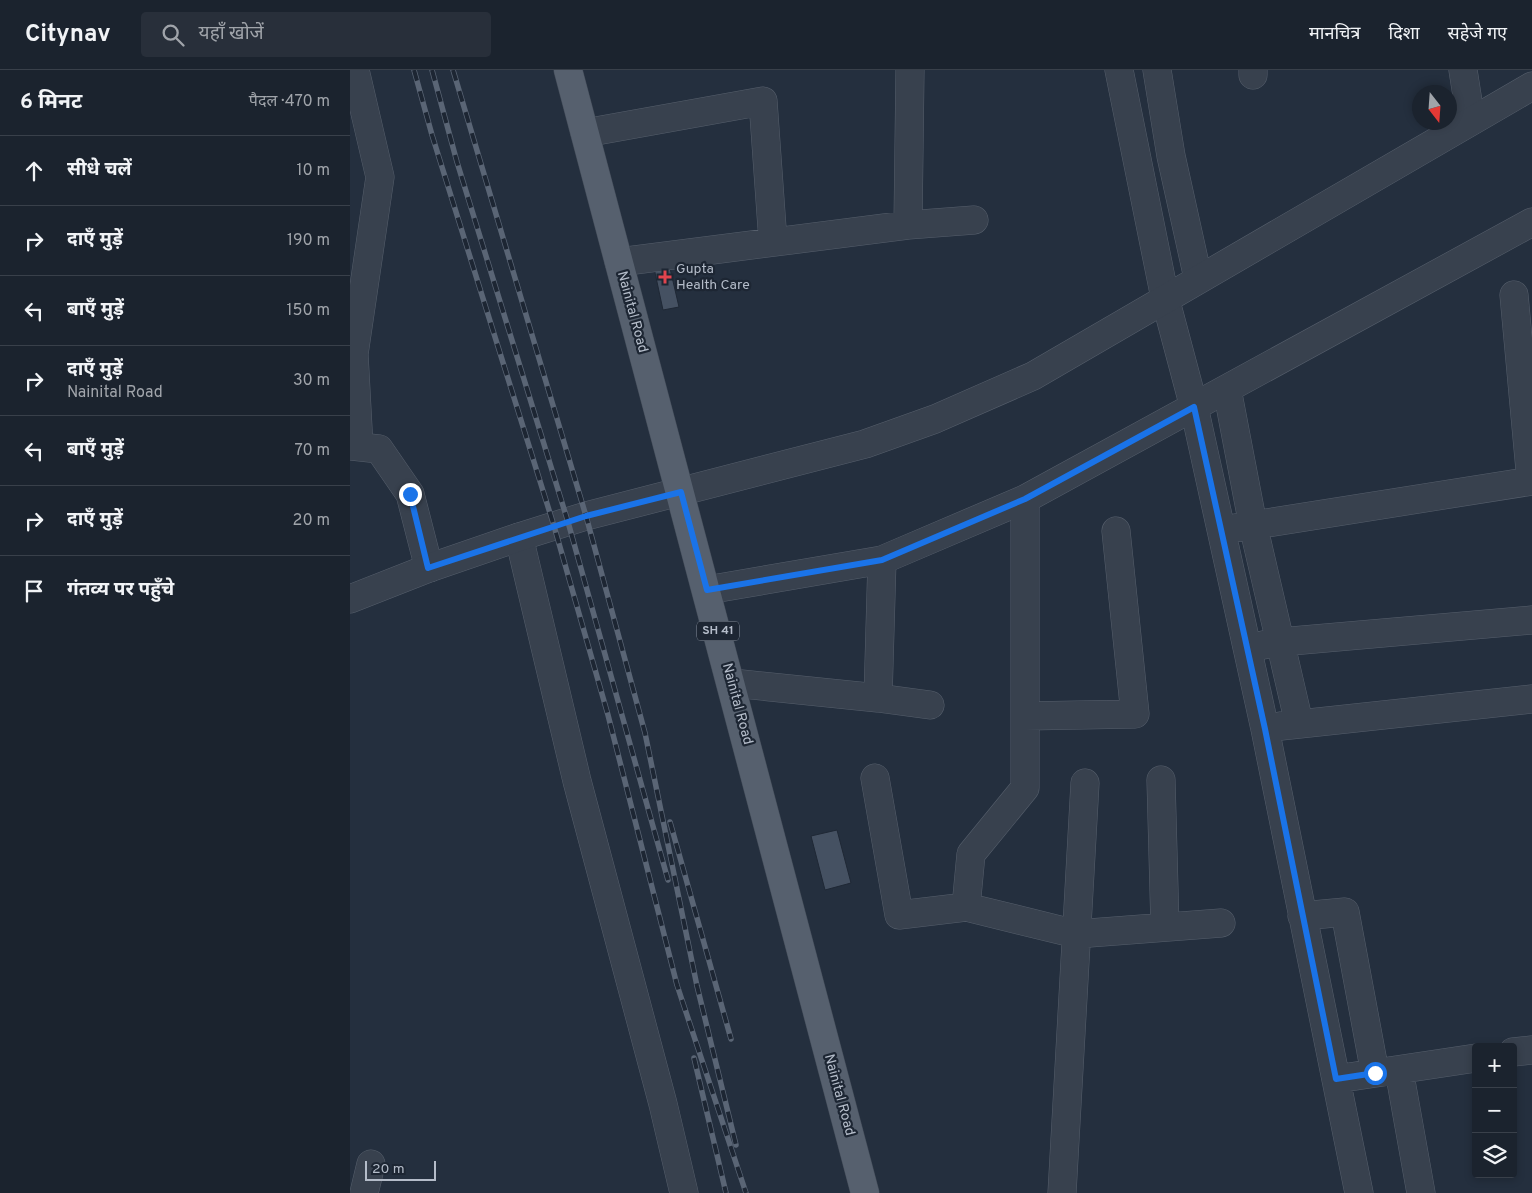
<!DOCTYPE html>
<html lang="hi">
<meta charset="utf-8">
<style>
body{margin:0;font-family:Overpass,"Noto Sans Devanagari",sans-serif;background:#282f3a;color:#f1f3f6}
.controls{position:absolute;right:15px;bottom:15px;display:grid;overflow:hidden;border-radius:5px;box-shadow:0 2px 8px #0003}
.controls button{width:45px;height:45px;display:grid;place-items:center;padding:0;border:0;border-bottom:1px solid #39404a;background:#1b232e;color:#f1f3f6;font:25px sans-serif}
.compass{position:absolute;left:1062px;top:15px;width:45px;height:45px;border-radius:50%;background:#1b232e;box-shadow:0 2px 8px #0003;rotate:163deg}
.scale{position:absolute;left:15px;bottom:12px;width:71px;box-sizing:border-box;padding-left:5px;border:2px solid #b4bcc9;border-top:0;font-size:14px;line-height:18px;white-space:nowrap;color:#b4bcc9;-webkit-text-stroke:4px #1d2633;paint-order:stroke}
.stop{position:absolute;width:15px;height:15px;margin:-11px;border:4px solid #1a73e8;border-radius:50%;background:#fff}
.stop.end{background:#1a73e8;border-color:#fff;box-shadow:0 1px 5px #0008}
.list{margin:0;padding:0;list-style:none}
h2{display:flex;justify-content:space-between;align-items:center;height:65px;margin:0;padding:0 20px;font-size:21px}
h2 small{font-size:16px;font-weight:400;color:#a0a4aa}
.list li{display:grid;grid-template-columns:32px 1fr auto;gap:15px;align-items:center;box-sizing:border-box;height:70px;padding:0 20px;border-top:1px solid #39404a}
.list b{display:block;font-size:19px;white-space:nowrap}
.list p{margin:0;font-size:16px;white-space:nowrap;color:#a0a4aa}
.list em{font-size:16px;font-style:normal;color:#a0a4aa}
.icon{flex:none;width:28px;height:28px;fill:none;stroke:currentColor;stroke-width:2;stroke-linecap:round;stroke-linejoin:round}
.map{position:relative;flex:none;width:1182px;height:1123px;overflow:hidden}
header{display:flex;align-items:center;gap:30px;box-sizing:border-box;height:70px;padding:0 25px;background:#1b232e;border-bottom:1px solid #39404a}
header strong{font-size:24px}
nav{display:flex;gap:28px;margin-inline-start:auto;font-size:18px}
.search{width:350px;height:45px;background:#282f3a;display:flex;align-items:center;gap:12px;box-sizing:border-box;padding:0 18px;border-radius:5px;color:#a0a4aa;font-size:19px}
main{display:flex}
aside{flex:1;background:#1b232e}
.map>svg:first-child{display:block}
</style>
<header>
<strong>Citynav</strong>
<div class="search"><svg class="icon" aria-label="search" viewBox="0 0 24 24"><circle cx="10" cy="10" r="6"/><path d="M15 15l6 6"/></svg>यहाँ खोजें</div>
<nav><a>मानचित्र</a><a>दिशा</a><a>सहेजे गए</a></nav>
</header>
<main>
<aside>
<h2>6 मिनट<small>पैदल · 470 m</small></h2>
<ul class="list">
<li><svg class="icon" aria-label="ahead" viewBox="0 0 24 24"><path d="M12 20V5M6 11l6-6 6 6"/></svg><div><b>सीधे चलें</b></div><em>10 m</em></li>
<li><svg class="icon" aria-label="right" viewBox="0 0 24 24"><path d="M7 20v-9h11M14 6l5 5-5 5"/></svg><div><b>दाएँ मुड़ें</b></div><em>190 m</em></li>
<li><svg class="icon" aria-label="left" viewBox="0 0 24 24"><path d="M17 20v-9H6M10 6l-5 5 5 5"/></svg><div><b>बाएँ मुड़ें</b></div><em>150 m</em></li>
<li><svg class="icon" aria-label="right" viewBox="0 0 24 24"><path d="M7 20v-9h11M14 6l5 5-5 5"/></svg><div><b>दाएँ मुड़ें</b><p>Nainital Road</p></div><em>30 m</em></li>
<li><svg class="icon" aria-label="left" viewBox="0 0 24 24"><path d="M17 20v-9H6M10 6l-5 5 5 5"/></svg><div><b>बाएँ मुड़ें</b></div><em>70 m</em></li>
<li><svg class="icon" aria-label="right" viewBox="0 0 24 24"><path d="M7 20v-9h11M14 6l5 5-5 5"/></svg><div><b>दाएँ मुड़ें</b></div><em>20 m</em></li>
<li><svg class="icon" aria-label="arrive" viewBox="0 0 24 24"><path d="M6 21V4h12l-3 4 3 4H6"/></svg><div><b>गंतव्य पर पहुँचे</b></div></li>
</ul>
</aside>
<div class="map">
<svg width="1182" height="1123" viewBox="0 0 1182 1123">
<rect width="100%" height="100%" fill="#242f3e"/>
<path fill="#455162" stroke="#1f2835" d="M319,194L329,237L313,240L304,198Z
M487,760L501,813L475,820L461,766Z"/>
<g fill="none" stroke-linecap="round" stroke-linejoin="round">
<g stroke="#565f6c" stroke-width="29">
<path id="minor" d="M5,0L30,107L4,284L9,377
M769,0L815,228L844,337L915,659L1009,1123
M807,0L821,86L848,208
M903,0V5
M1113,0L1121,51
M235,63L413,31L423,172
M558,155L560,0
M269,192L558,155L624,150
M1164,225L1181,411
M877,319L903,455L949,653
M0,376L29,379L60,424L79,498
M675,429V718L621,784L616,837L726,864L871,853
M885,458L1182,411
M169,467L227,711L313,1034L334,1123
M357,520L532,490L675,429L1182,152
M913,575L930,572L1182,550
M382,613L528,628L532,490
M528,628L580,635
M675,646L785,644L766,461
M931,656L1182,629
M525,708L549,845L616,837
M811,710L815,857
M952,846L995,842L1025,1003
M1163,982L1182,980
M1049,1000L1071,1123
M986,1009L1126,988
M14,1123L21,1094
M712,1123L735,713"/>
</g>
<g stroke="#565f6c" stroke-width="29">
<path id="tertiary" d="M0,529L79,498L169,467L236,446L515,374L585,349L683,306L1182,16"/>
</g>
<g stroke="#414a57" stroke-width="29">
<path id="primary" d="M218,0L515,1123"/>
</g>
<use href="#minor" stroke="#38414e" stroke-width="28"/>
<use href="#tertiary" stroke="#38414e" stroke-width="28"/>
<use href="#primary" stroke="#56606e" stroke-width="28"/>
<g stroke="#5a6575" stroke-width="5.5">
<path id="rail" d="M64,0L82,65L204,456L258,645L327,915L396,1123
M82,0L107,92L218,452L318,810
M103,0L236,446L295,663L347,916L386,1075
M320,752L381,969
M344,988L376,1123"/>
</g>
<use href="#rail" stroke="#1d2633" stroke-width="4" stroke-dasharray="11" stroke-linecap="butt"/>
</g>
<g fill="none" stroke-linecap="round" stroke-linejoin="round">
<path stroke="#1a73e8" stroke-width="6" d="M60,424L78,498L236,446L331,422L357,520L532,490L675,429L844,337L915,659L986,1009L1025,1003"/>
</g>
<path fill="#e0444e" stroke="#1d2633" stroke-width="2" d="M312.5 199.5h5v5h5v5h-5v5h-5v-5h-5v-5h5z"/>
<g text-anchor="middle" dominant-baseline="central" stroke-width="4.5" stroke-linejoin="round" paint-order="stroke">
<rect fill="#1d2633" stroke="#878f9c" stroke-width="1" x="347" y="551.5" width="42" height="19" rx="4"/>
<g font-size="12" font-weight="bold" fill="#b4bcc9">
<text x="368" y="561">SH 41</text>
</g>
<g font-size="14" fill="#b4bcc9" stroke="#1d2633" text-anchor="start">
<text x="326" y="199">Gupta<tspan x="326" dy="16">Health Care</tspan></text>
</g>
<g font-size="14" fill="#b4bcc9" stroke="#1d2633">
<text transform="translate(282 242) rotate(75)">Nainital Road</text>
<text transform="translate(387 634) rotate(75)">Nainital Road</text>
<text transform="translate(489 1025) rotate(75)">Nainital Road</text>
</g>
</g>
</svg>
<div class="controls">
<button>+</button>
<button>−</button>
<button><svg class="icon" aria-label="layers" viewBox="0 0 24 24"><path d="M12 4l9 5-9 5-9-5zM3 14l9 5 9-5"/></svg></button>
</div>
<svg class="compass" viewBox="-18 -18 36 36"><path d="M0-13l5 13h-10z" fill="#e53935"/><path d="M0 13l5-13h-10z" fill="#a0a4aa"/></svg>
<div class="scale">20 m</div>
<div class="stop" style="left:1025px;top:1003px"></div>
<div class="stop end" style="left:60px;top:424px"></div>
</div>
</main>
